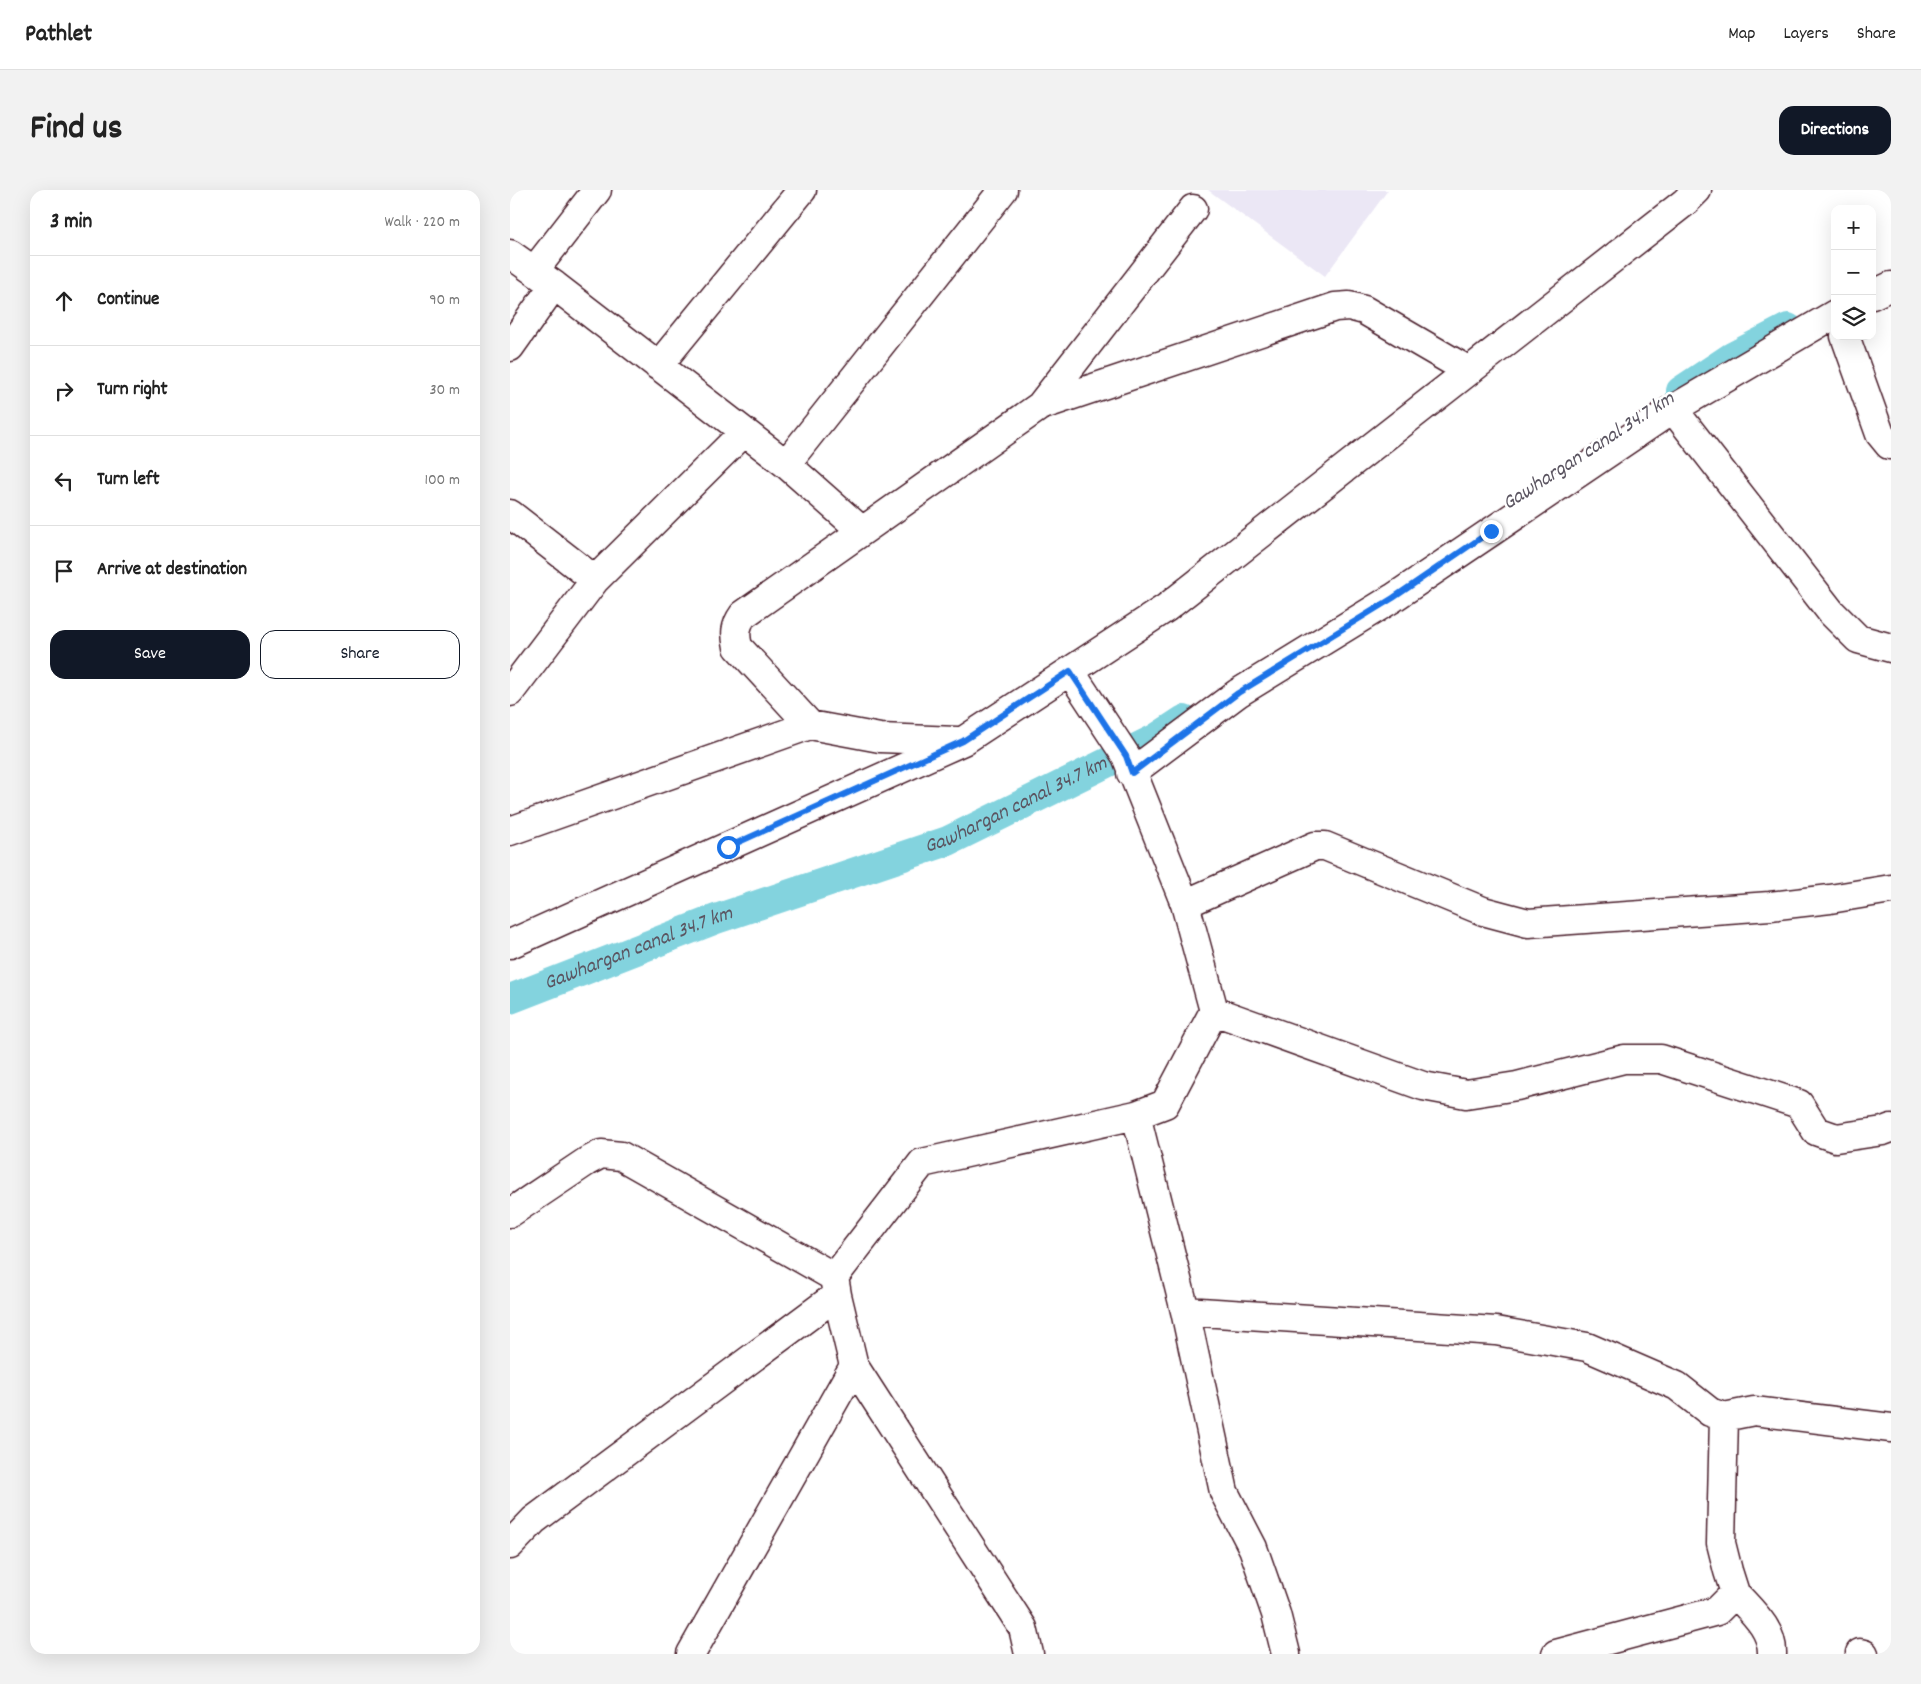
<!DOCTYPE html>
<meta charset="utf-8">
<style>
body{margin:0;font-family:Dekko,sans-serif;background:#f2f2f2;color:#222}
.controls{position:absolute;right:15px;top:15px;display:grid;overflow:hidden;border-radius:10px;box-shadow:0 5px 20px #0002}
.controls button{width:45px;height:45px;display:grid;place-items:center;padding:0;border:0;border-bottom:1px solid #e0e0e0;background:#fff;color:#222;font:25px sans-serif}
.stop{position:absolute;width:15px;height:15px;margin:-11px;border:4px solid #1a73e8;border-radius:50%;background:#fff}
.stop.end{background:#1a73e8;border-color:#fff;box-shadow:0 1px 5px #0008}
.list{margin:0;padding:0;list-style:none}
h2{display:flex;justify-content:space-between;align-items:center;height:65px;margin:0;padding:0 20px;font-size:21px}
h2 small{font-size:16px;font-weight:400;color:#767676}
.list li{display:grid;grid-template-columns:32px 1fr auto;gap:15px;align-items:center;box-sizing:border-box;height:90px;padding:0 20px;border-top:1px solid #e0e0e0}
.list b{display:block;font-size:19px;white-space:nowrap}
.list em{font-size:16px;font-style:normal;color:#767676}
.actions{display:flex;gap:10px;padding:15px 20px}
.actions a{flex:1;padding:11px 0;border:1px solid #111827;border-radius:15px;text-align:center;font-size:18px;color:#111827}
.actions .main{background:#111827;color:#fff}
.icon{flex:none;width:28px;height:28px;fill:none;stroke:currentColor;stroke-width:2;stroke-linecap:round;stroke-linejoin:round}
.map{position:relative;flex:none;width:1381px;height:1464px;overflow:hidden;border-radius:15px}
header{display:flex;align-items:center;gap:30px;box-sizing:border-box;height:70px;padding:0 25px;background:#fff;border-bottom:1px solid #e0e0e0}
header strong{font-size:24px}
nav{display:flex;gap:28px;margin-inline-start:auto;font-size:18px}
.intro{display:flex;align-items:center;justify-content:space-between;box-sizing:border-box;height:120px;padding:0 30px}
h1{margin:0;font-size:35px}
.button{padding:12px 22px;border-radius:15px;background:#111827;color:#fff;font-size:18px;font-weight:700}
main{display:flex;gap:30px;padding:0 30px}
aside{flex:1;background:#fff;border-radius:15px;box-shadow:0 5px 20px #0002}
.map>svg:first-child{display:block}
</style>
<header>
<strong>Pathlet</strong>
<nav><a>Map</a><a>Layers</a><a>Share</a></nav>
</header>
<div class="intro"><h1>Find us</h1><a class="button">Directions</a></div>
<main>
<aside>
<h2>3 min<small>Walk · 220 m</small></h2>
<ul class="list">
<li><svg class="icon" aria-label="ahead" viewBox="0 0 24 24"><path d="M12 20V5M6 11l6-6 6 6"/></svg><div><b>Continue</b></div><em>90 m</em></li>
<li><svg class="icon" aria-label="right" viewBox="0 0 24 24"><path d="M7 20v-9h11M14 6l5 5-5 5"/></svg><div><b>Turn right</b></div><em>30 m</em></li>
<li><svg class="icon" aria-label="left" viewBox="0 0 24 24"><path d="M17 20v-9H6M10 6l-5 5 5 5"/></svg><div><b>Turn left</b></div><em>100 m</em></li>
<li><svg class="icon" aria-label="arrive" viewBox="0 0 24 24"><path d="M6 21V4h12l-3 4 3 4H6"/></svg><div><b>Arrive at destination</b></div></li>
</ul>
<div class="actions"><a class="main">Save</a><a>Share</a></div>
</aside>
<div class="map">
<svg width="1381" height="1464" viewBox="0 0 1381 1464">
<rect width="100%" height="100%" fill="#fff"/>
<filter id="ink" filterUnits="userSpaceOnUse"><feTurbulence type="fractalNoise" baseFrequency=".02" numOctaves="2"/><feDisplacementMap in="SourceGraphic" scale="10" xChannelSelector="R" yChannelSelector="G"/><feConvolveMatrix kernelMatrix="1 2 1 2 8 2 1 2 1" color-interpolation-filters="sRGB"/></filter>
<g filter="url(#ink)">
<path fill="#ebe7f5" d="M698,0H878L815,86Z"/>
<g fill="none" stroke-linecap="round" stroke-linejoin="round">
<g stroke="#83d3de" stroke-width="30">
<path d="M1171,201L1222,167L1278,138"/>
<path id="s1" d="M0,809L206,729L438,651L645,549L674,530"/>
</g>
<g stroke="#4a1f2b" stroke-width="31">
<path id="minor" d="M0,64L44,95L276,274L352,341
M24,81L87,0
M1362,105L1381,96
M1335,146L1370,244L1379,255H1381
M0,157L44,95
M148,176L292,0
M530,216L683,19
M1163,219L1321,422L1348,449L1381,458
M276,274L493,0
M0,324L85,390
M0,502L85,390L234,242
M300,535L228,457C225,444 225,436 233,425L530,216L825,117L839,116L854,120L959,181
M621,583L728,503L883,408L1163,219L1325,124
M0,641L300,535L370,548L447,551
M675,714L805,656H815L973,721L1018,733L1260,716L1320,709L1381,699
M0,754L453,551L656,418L1175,12L1187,0
M704,821L913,896L956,904L1007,896L1114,869H1151L1289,914L1306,941L1326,948L1373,941L1381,938
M626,925L675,1121L714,1302L743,1358L766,1424L776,1464
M0,1023L76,972L91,964L111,966L324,1087
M675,1121L986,1141L1077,1157L1167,1196L1200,1222L1214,1227L1244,1221L1381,1238
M0,1355L24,1330L327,1105
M1225,1403C1241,1421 1263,1439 1262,1464
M1350,1463L1354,1464
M181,1464L344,1176
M519,1464L513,1438L344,1176L327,1105L324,1087L412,973L626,925L655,914L704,821L675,714L616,566L560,481
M1046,1464L1207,1421L1225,1403L1218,1381L1211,1353L1214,1227"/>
</g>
<use href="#minor" stroke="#fff" stroke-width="28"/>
</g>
</g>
<g fill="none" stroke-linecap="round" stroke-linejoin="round" filter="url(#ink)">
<path stroke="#1a73e8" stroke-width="6" d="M218,657L453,551L560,481L616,566L622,583L728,503L883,408L981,341"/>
</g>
<g text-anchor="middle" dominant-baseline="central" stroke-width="5" stroke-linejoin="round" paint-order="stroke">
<g font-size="21" font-style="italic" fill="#5b5561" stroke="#fff">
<text transform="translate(1079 262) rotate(-33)">Gawhargan canal 34.7 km</text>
<text stroke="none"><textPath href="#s1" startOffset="542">Gawhargan canal 34.7 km</textPath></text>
<text stroke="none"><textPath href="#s1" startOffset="138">Gawhargan canal 34.7 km</textPath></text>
</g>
</g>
</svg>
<div class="controls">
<button>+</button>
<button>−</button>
<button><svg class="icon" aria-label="layers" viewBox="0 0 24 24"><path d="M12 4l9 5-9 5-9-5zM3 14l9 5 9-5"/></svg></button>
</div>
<div class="stop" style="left:218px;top:657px"></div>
<div class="stop end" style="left:981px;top:341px"></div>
</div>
</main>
